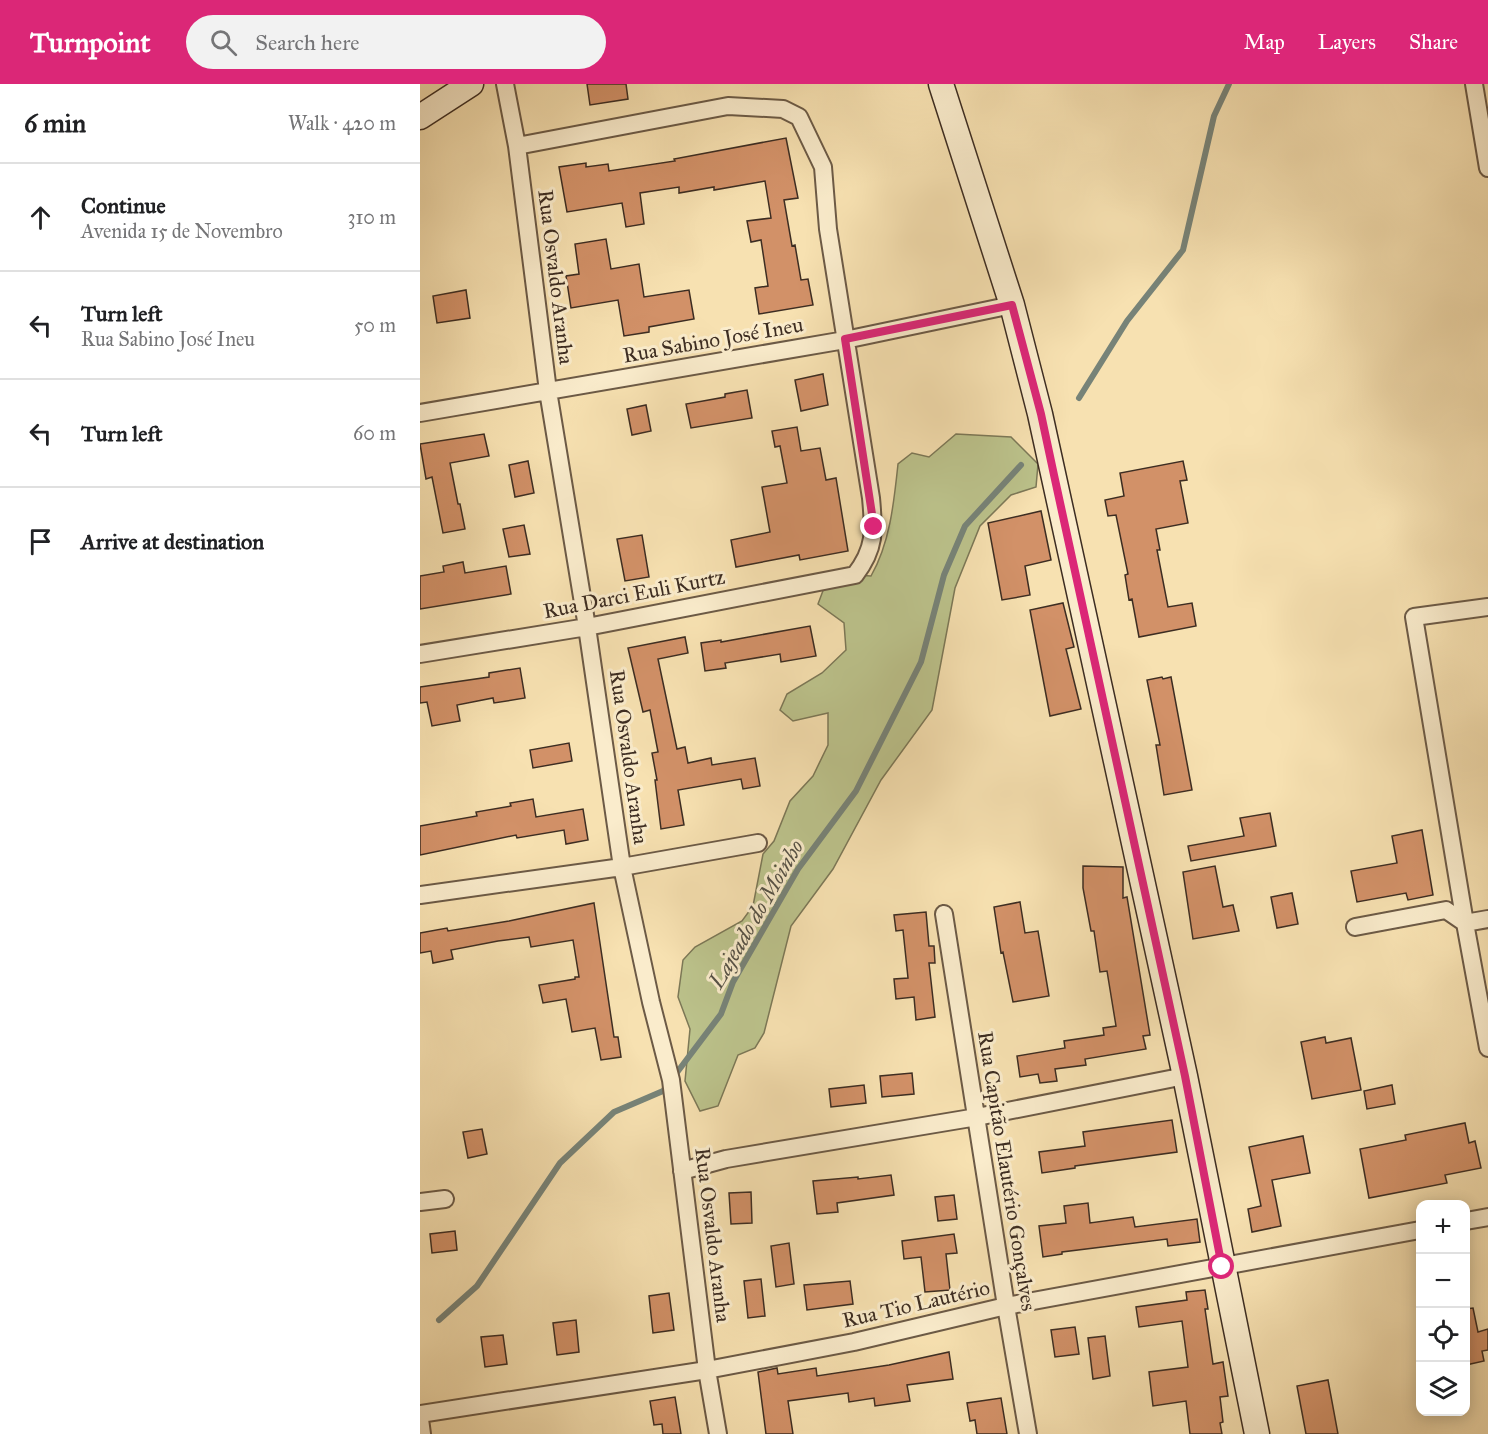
<!DOCTYPE html>
<meta charset="utf-8">
<style>
body{margin:0;font-family:"IM FELL Great Primer",serif;background:#f2f2f2;color:#202124}
.controls{position:absolute;right:18px;bottom:18px;display:grid;overflow:hidden;border-radius:12px;box-shadow:0 3px 15px #0003}
.controls button{width:54px;height:54px;display:grid;place-items:center;padding:0;border:0;border-bottom:2px solid #e0e0e0;background:#fff;color:#202124;font:30px sans-serif}
.stop{position:absolute;width:18px;height:18px;margin:-14px;border:4px solid #db2777;border-radius:50%;background:#fff}
.stop.end{background:#db2777;border-color:#fff;box-shadow:0 2px 6px #0008}
.list{margin:0;padding:0;list-style:none}
h2{display:flex;justify-content:space-between;align-items:center;height:78px;margin:0;padding:0 24px;font-size:26px}
h2 small{font-size:20px;font-weight:400;color:#757577}
.list li{display:grid;grid-template-columns:39px 1fr auto;gap:18px;align-items:center;box-sizing:border-box;height:108px;padding:0 24px;border-top:2px solid #e0e0e0}
.list b{display:block;font-size:22px;white-space:nowrap}
.list p{margin:0;font-size:20px;white-space:nowrap;color:#757577}
.list em{font-size:20px;font-style:normal;color:#757577}
.icon{flex:none;width:33px;height:33px;fill:none;stroke:currentColor;stroke-width:2;stroke-linecap:round;stroke-linejoin:round}
.map{position:relative;flex:none;width:1068px;height:1350px;overflow:hidden}
header{display:flex;align-items:center;gap:36px;box-sizing:border-box;height:84px;padding:0 30px;background:#db2777;color:#fff}
header strong{font-size:28px}
nav{display:flex;gap:33px;margin-inline-start:auto;font-size:21px}
.search{width:420px;height:54px;background:#f2f2f2;display:flex;align-items:center;gap:15px;box-sizing:border-box;padding:0 21px;border-radius:33px;color:#757577;font-size:22px}
main{display:flex}
aside{flex:1;background:#fff}
.map>svg:first-child{display:block}
</style>
<header>
<strong>Turnpoint</strong>
<div class="search"><svg class="icon" aria-label="search" viewBox="0 0 24 24"><circle cx="10" cy="10" r="6"/><path d="M15 15l6 6"/></svg>Search here</div>
<nav><a>Map</a><a>Layers</a><a>Share</a></nav>
</header>
<main>
<aside>
<h2>6 min<small>Walk · 420 m</small></h2>
<ul class="list">
<li><svg class="icon" aria-label="ahead" viewBox="0 0 24 24"><path d="M12 20V5M6 11l6-6 6 6"/></svg><div><b>Continue</b><p>Avenida 15 de Novembro</p></div><em>310 m</em></li>
<li><svg class="icon" aria-label="left" viewBox="0 0 24 24"><path d="M17 20v-9H6M10 6l-5 5 5 5"/></svg><div><b>Turn left</b><p>Rua Sabino José Ineu</p></div><em>50 m</em></li>
<li><svg class="icon" aria-label="left" viewBox="0 0 24 24"><path d="M17 20v-9H6M10 6l-5 5 5 5"/></svg><div><b>Turn left</b></div><em>60 m</em></li>
<li><svg class="icon" aria-label="arrive" viewBox="0 0 24 24"><path d="M6 21V4h12l-3 4 3 4H6"/></svg><div><b>Arrive at destination</b></div></li>
</ul>
</aside>
<div class="map">
<svg width="1068" height="1350" viewBox="0 0 1068 1350">
<rect width="100%" height="100%" fill="#f7e1b1"/>
<filter id="stains"><feTurbulence type="fractalNoise" baseFrequency=".00333" numOctaves="4"/><feColorMatrix values="0 0 0 0 .2 0 0 0 0 .09 0 0 0 0 .02 0 0 0 .5 -.17"/></filter>
<radialGradient id="worn" r=".72"><stop offset=".6" stop-color="#630" stop-opacity="0"/><stop offset="1" stop-color="#630" stop-opacity=".3"/></radialGradient>
<path fill="#bcc38c" stroke="#7c7857" stroke-width="1.5" d="M536,350L591,353L618,380L616,403L591,411L560,442L535,504L512,626L461,696L413,785L371,842L344,949L335,964L318,971L298,1022L280,1027L265,997L270,945L258,913L263,876L275,863L322,837L333,822L343,770L354,757L370,717L393,692L408,661V629L373,637L360,626L367,610L402,589L426,566L424,539L398,520L404,504L435,491L451,492C470,459 474,418 478,380L492,369L509,373Z"/>
<g fill="none" stroke-linecap="round" stroke-linejoin="round">
<path stroke="#778378" stroke-width="6" d="M659,314L707,237L763,166L794,32L809,0
M19,1236L57,1202L140,1079L194,1028L243,1007L301,930L313,898L378,785L436,707L501,578L524,491L545,442L601,381"/>
</g>
<path fill="#d29168" stroke="#3d2d22" stroke-width="1.5" d="M167,0H206L208,15L170,21Z
M366,54L378,114L364,116L372,162L375,161L381,196L388,195L393,221L339,230L335,204L348,202L341,156L331,158L327,137L351,134L345,97L294,106V103L259,109V103L220,109L224,140L206,143L202,119L147,128L139,83L166,79V83L188,80L189,87L255,77L254,75Z
M186,155L191,185L219,180L224,213L269,206L274,235L229,243V248L204,252L198,216L151,224L146,192L159,190L155,160Z
M46,206L50,234L17,239L13,212Z
M403,290L408,321L381,327L375,296Z
M327,306L332,334L271,344L266,320L305,313V310Z
M226,321L231,347L212,351L207,325Z
M377,343L381,367L400,364L406,396L416,394L428,467L380,476L379,471L316,483L311,456L350,448L342,403L367,399L360,362L355,363L352,347Z
M64,350L69,372L30,379L38,420H40L45,445L23,449L12,393L6,395L0,360Z
M108,377L114,409L95,413L89,381Z
M763,377L767,396L760,397L768,439L736,445L740,466H737L748,523L772,519L776,542L719,553L712,515L709,516L705,491L708,490L696,431L688,432L685,416L704,412L700,389Z
M621,427L631,476L605,482L610,511L582,516L568,439Z
M104,441L110,470L89,473L83,445Z
M222,451L229,493L205,497L197,455Z
M43,478L45,489L86,482L91,510L0,525V492L24,488L23,482Z
M643,519L654,563L646,565L661,625L630,632L610,526Z
M390,542L396,572L361,578L360,570L305,579L306,584L285,587L281,559L301,556V558Z
M265,553L268,569L238,575L257,665L265,663L268,679L291,674L292,681L335,674L340,702L323,705L321,695L258,706L264,741L241,745L235,696H237L232,669L238,668L230,626L223,628L208,564Z
M100,584L105,614L74,619L73,614L37,621L40,637L12,642L7,618L0,619V603L69,593V589Z
M742,593L743,595L751,593L772,706L744,711L736,661H740L727,596Z
M149,659L152,677L113,684L110,666Z
M113,715L116,733L163,725L168,756L146,760L144,746L97,754L96,751L0,771V742L57,732L56,728L91,722L90,719Z
M850,729L856,762L771,777L768,762L824,752L820,734Z
M1002,746L1013,811L988,816L986,809L937,818L931,787L977,779L972,752Z
M663,782L703,783V814L707,813L730,951L723,952L726,965L665,975L666,981L635,985L637,997L620,999L618,990L600,993L597,972L645,964L644,957L684,951L683,944L696,942L687,887L680,888L674,847H671L663,804Z
M795,782L803,823L813,821L819,847L773,855L763,788Z
M872,809L878,840L857,844L851,813Z
M600,818L605,849L618,847L629,912L593,918L583,868L581,869L574,823Z
M174,819L194,953H198L201,973L181,976L175,944L152,948L146,915L123,919L119,901L155,895V893H159L153,856L111,863L109,853L78,857L31,866L33,875L13,879L11,867L0,869V849L27,844L28,847L89,837Z
M506,828L509,862H514L515,879H509L515,933L496,936L494,913L476,915L474,895L488,894L483,846L476,847L474,831Z
M905,953L906,959L931,954L941,1006L892,1015L881,958Z
M492,989L494,1010L462,1013L460,992Z
M444,1001L446,1019L411,1023L409,1005Z
M972,1001L975,1020L947,1025L944,1007Z
M752,1036L757,1068L655,1082V1084L622,1089L619,1068L665,1062L663,1048Z
M1045,1039L1049,1059L1055,1057L1061,1084L1025,1091L1027,1099L949,1114L940,1065L986,1056L985,1051Z
M62,1045L67,1070L48,1074L43,1048Z
M883,1052L890,1089L852,1096L861,1142L832,1148L828,1125L841,1122L829,1063Z
M471,1091L474,1111L417,1119L418,1128L397,1130L393,1097L438,1093V1095Z
M331,1108L332,1139L311,1140L309,1109Z
M534,1111L537,1135L518,1137L515,1113Z
M668,1119L670,1139L713,1133L715,1143L777,1135L780,1158L748,1162L747,1155L642,1168V1170L623,1173L619,1142L646,1139L644,1122Z
M35,1147L37,1166L12,1169L10,1150Z
M534,1150L537,1169L526,1170L530,1206L505,1208L501,1173L484,1175L482,1157Z
M369,1159L374,1200L356,1203L351,1162Z
M341,1195L345,1232L328,1234L324,1197Z
M430,1197L433,1220L387,1226L384,1201Z
M785,1206L788,1225H785L793,1280L803,1278L808,1312L800,1313L803,1338L800,1339L802,1350H770L766,1317L733,1322L729,1288L768,1283L762,1237L719,1243L716,1223L767,1216L766,1208Z
M249,1209L254,1246L233,1249L229,1212Z
M1053,1224L1058,1248L1068,1245V1266L1062,1267L1064,1277L1046,1281V1225Z
M156,1236L159,1268L137,1271L133,1239Z
M655,1243L659,1270L635,1273L631,1246Z
M83,1251L87,1280L65,1283L61,1253Z
M685,1252L690,1292L673,1295L668,1254Z
M529,1268L533,1295L487,1301L490,1317L455,1322L454,1314L429,1318L428,1309L368,1317L373,1350H346L338,1288L357,1284L358,1290L396,1284L397,1292L469,1281Z
M908,1296L918,1350H886L877,1302Z
M255,1313L261,1350H243L242,1340L234,1341L230,1317Z
M581,1314L587,1350H557L555,1336L550,1337L547,1319Z"/>
<g fill="none" stroke-linecap="round" stroke-linejoin="round">
<g stroke="#6c5a46" stroke-width="20">
<path id="street" d="M85,0L97,62L128,307L167,543L202,783L231,918L251,996L287,1286L298,1350
M1054,0L1068,84
M0,329L425,256L592,221
M1068,523L994,533L1045,839L1068,964
M0,570L167,543L435,491C456,464 454,446 451,414L408,145L403,83L379,33L363,25L308,22L97,62
M0,811L202,783L338,759
M524,830L586,1222L608,1350
M1045,839L1068,835
M935,843L1026,826L1045,839
M262,1087L306,1075L557,1033L765,992
M0,1118L25,1115
M1046,1137L1068,1133
M0,1330L287,1286L434,1258L586,1222L1000,1146
M0,1335L2,1350"/>
</g>
<g stroke="#3d2d22" stroke-width="27">
<path id="secondary" d="M521,0L592,221L620,330L765,992L837,1350
M0,33L51,0"/>
</g>
<use href="#street" stroke="#faeccc" stroke-width="16"/>
<use href="#secondary" stroke="#faeccc" stroke-width="24"/>
</g>
<g fill="none" stroke-linecap="round" stroke-linejoin="round">
<path stroke="#db2777" stroke-width="8" d="M454,443L425,255L592,221L621,330L634,391L765,992L802,1183"/>
</g>
<g text-anchor="middle" dominant-baseline="central" stroke-width="6" stroke-linejoin="round" paint-order="stroke">
<g font-size="21" fill="#3d2d22" stroke="#faeccc">
<text transform="translate(136 193) rotate(83)">Rua Osvaldo Aranha</text>
<text transform="translate(293 256) rotate(-10)">Rua Sabino José Ineu</text>
<text transform="translate(214 510) rotate(-11)">Rua Darci Euli Kurtz</text>
<text transform="translate(209 673) rotate(82)">Rua Osvaldo Aranha</text>
<text transform="translate(587 1087) rotate(81)">Rua Capitão Elautério Gonçalves</text>
<text transform="translate(293 1151) rotate(83)">Rua Osvaldo Aranha</text>
<text transform="translate(496 1220) rotate(-13)">Rua Tio Lautério</text>
</g>
<g font-size="22" font-style="italic" fill="#555146" stroke="#faeccc">
<text transform="translate(336 830) rotate(-60)">Lajeado do Moinho</text>
</g>
</g>
<rect width="100%" height="100%" filter="url(#stains)"/>
<rect width="100%" height="100%" fill="url(#worn)"/>
</svg>
<div class="controls">
<button>+</button>
<button>−</button>
<button><svg class="icon" aria-label="locate" viewBox="0 0 24 24"><circle cx="12" cy="12" r="6"/><path d="M12 2v4M12 18v4M2 12h4M18 12h4"/></svg></button>
<button><svg class="icon" aria-label="layers" viewBox="0 0 24 24"><path d="M12 4l9 5-9 5-9-5zM3 14l9 5 9-5"/></svg></button>
</div>
<div class="stop" style="left:802px;top:1183px"></div>
<div class="stop end" style="left:454px;top:443px"></div>
</div>
</main>
